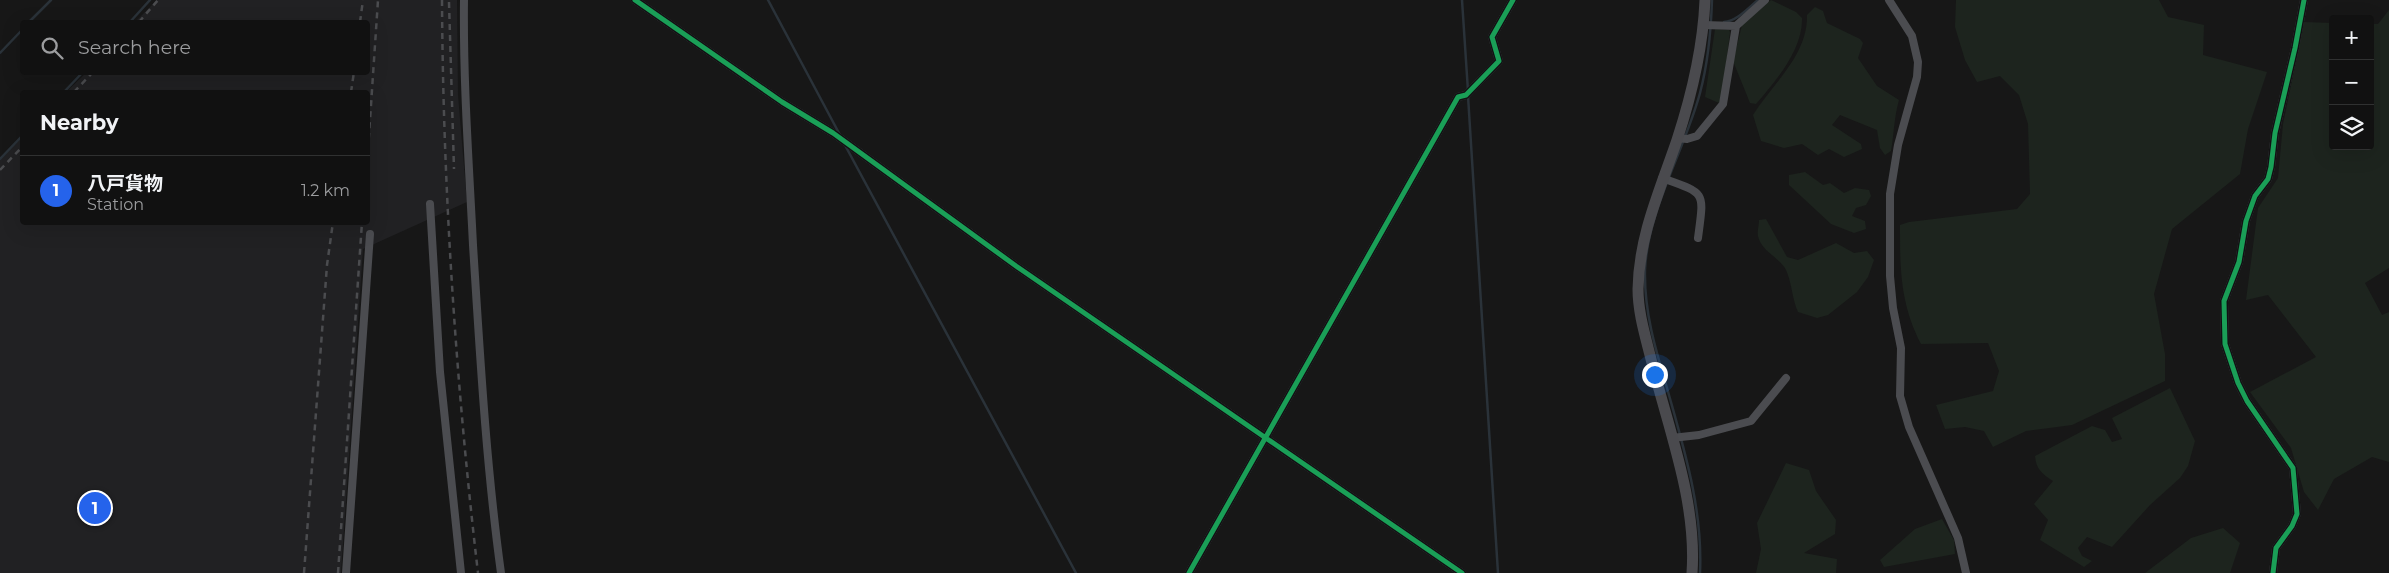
<!DOCTYPE html>
<meta charset="utf-8">
<style>
body{margin:0;font-family:Montserrat,"Noto Sans JP",sans-serif;background:#1e1f1f;color:#f1f3f6}
.controls{position:absolute;right:15px;top:15px;display:grid;overflow:hidden;border-radius:5px;box-shadow:0 5px 20px #0002}
.controls button{width:45px;height:45px;display:grid;place-items:center;padding:0;border:0;border-bottom:1px solid #303131;background:#111;color:#f1f3f6;font:25px sans-serif}
.you{position:absolute;left:1654px;top:374px;width:18px;height:18px;margin:-12px;border:4px solid #fff;border-radius:50%;background:#1a73e8;box-shadow:0 0 0 8px #1a73e833}
.badge{display:grid;place-items:center;width:32px;height:32px;border-radius:50%;background:#2563eb;color:#fff;font-size:16px;font-weight:700}
.pin{position:absolute;translate:-50% -50%;border:2px solid #fff;box-shadow:0 1px 5px #0006}
.list{margin:0;padding:0;list-style:none}
h2{display:flex;justify-content:space-between;align-items:center;height:65px;margin:0;padding:0 20px;font-size:21px}
h2 small{font-size:16px;font-weight:400;color:#9c9d9f}
.list li{display:grid;grid-template-columns:32px 1fr auto;gap:15px;align-items:center;box-sizing:border-box;height:70px;padding:0 20px;border-top:1px solid #303131}
.list b{display:block;font-size:19px;white-space:nowrap}
.list p{margin:0;font-size:16px;white-space:nowrap;color:#9c9d9f}
.list em{font-size:16px;font-style:normal;color:#9c9d9f}
.icon{flex:none;width:28px;height:28px;fill:none;stroke:currentColor;stroke-width:2;stroke-linecap:round;stroke-linejoin:round}
.map{position:relative;flex:none;width:2389px;height:573px;overflow:hidden}
.search{position:absolute;background:#111;box-shadow:0 5px 20px #0002;left:20px;top:20px;width:350px;height:55px;display:flex;align-items:center;gap:12px;box-sizing:border-box;padding:0 18px;border-radius:5px;color:#9c9d9f;font-size:19px}
.panel{position:absolute;background:#111;box-shadow:0 5px 20px #0002;left:20px;top:90px;width:350px;height:135px;border-radius:5px}
.map>svg:first-child{display:block}
</style>
<div class="map">
<svg width="2389" height="573" viewBox="0 0 2389 573">
<rect width="100%" height="100%" fill="#171717"/>
<path fill="#212123" d="M157,0H457L458,95L467,202L363,249L341,573H0V160L22,137V222H368V92H66L86,73L368,72V22H135Z"/>
<path fill="#1d241e" d="M1771,0L1796,12L1802,18C1803,49 1776,81 1756,104L1750,103L1733,61L1742,25Z
M1956,0H2159L2168,17L2204,25L2203,55L2267,72L2248,129L2240,174L2172,229L2154,294L2165,354V381L2072,425L2026,431L1993,447L1984,431L1965,427L1945,429L1936,405L1993,391L1999,371L1988,343L1921,344C1900,303 1900,269 1900,225L1909,222L2017,209L2030,194L2028,124L2019,95L2000,76L1977,82L1965,60L1955,27Z
M1815,7L1823,11L1827,23L1860,39L1863,43L1858,58L1877,86L1899,100C1894,118 1894,133 1891,151L1885,155L1880,148L1877,130L1840,115L1832,125L1861,144L1862,149L1844,157L1829,149L1818,155L1802,144L1784,148L1761,141L1753,115C1773,83 1808,55 1807,15Z
M2389,10V268L2365,283L2382,315L2389,312V462L2372,457L2334,479L2318,510L2304,492L2291,448L2250,392L2316,357L2268,295L2246,300L2258,208L2278,178L2283,124L2304,22L2333,23V146H2370V24H2378Z
M1715,29L1729,30L1730,32L1722,98L1719,103L1705,97Z
M1805,172L1823,185L1830,183L1844,193L1855,188L1869,190L1871,196L1866,205L1856,208L1852,216L1865,221L1866,229L1854,233L1831,224L1789,185V175Z
M1766,219L1787,257L1798,260L1836,243L1854,253L1867,251L1874,260L1868,277L1857,292L1828,315L1817,318L1798,312C1792,299 1792,283 1786,270C1780,258 1761,251 1758,236C1757,232 1759,225 1759,220Z
M2170,388L2195,441L2188,466L2180,478L2150,505L2112,547L2087,537L2078,548L2082,556L2092,561L2084,567L2040,540L2048,520L2034,504L2053,481C2042,474 2036,469 2035,456L2092,426L2105,430L2112,442L2122,439L2112,418Z
M1786,463L1809,470L1816,491L1836,520L1835,534L1804,553L1837,559L1836,573H1756L1761,549L1757,523Z
M1942,519L1954,540L1955,554L1884,567L1880,560L1915,529Z
M2223,528L2240,543L2230,573H2145L2191,538Z"/>
<g fill="none" stroke-linecap="round" stroke-linejoin="round">
<path stroke="#2a3239" stroke-width="2.5" d="M768,0L840,135
M1462,0L1468,91
M29,22L51,0
M130,22L150,0
M1724,22C1737,21 1748,8 1758,0
M0,53L22,30
M64,92L83,72
M1468,96L1498,573
M846,147L1076,573
M0,159L22,136
M1700,573C1703,509 1684,449 1667,388C1655,348 1644,311 1645,270C1647,212 1685,149 1700,93C1708,63 1711,31 1712,0"/>
<path stroke="#4b4c50" stroke-width="8" d="M464,0C463,82 469,164 473,245C480,355 486,464 501,573
M635,0L782,102L833,133L1016,266L1462,573
M1889,0L1912,36L1918,62L1917,77L1898,145L1890,194V276L1893,308L1901,348L1900,396L1909,427L1958,538L1966,573
M1704,25L1736,26L1765,0
M1677,138L1687,139L1697,136L1723,104L1736,26
M1662,178C1707,194 1704,191 1698,238
M430,204L440,372L461,573
M1672,438L1699,435L1751,421L1786,378
M346,573L370,234
M1189,573L1458,97L1466,95L1499,61L1492,37L1513,0
M2273,573L2276,548L2292,526L2297,514L2293,468L2247,401L2238,383L2225,344L2224,301L2239,262L2246,221L2255,196L2268,179L2271,167L2275,133L2295,48L2304,0"/>
<path stroke="#4a4a4e" stroke-width="11" d="M1692,573C1697,502 1669,431 1652,363C1646,338 1638,314 1638,289C1639,235 1660,190 1677,140C1692,94 1703,48 1705,0"/>
<path stroke="#4b4c4f" stroke-width="2.5" stroke-dasharray="6 5" stroke-linecap="butt" d="M442,0C443,189 456,385 478,573
M449,2L454,169
M139,22L158,0
M360,22L363,0
M74,92L93,72
M351,92L354,72
M368,150L378,0
M0,170L22,147
M304,573L327,265L333,222
M338,573L362,222"/>
<g stroke="#111113" stroke-width="8">
<path id="cycleway" d="M635,0L782,102L833,133L1016,266L1462,573
M1189,573L1458,97L1466,95L1499,61L1492,37L1513,0
M2273,573L2276,548L2292,526L2297,514L2293,468L2247,401L2238,383L2225,344L2224,301L2239,262L2246,221L2255,196L2268,179L2271,167L2275,133L2295,48L2304,0"/>
</g>
<use href="#cycleway" stroke="#1a9f57" stroke-width="5"/>
</g>
</svg>
<div class="controls">
<button>+</button>
<button>−</button>
<button><svg class="icon" aria-label="layers" viewBox="0 0 24 24"><path d="M12 4l9 5-9 5-9-5zM3 14l9 5 9-5"/></svg></button>
</div>
<div class="you"></div>
<div class="pin badge" style="left:95px;top:508px">1</div>
<div class="search"><svg class="icon" aria-label="search" viewBox="0 0 24 24"><circle cx="10" cy="10" r="6"/><path d="M15 15l6 6"/></svg>Search here</div>
<section class="panel">
<h2>Nearby<small></small></h2>
<ul class="list">
<li><span class="badge">1</span><div><b>八戸貨物</b><p>Station</p></div><em>1.2 km</em></li>
</ul>
</section>
</div>
